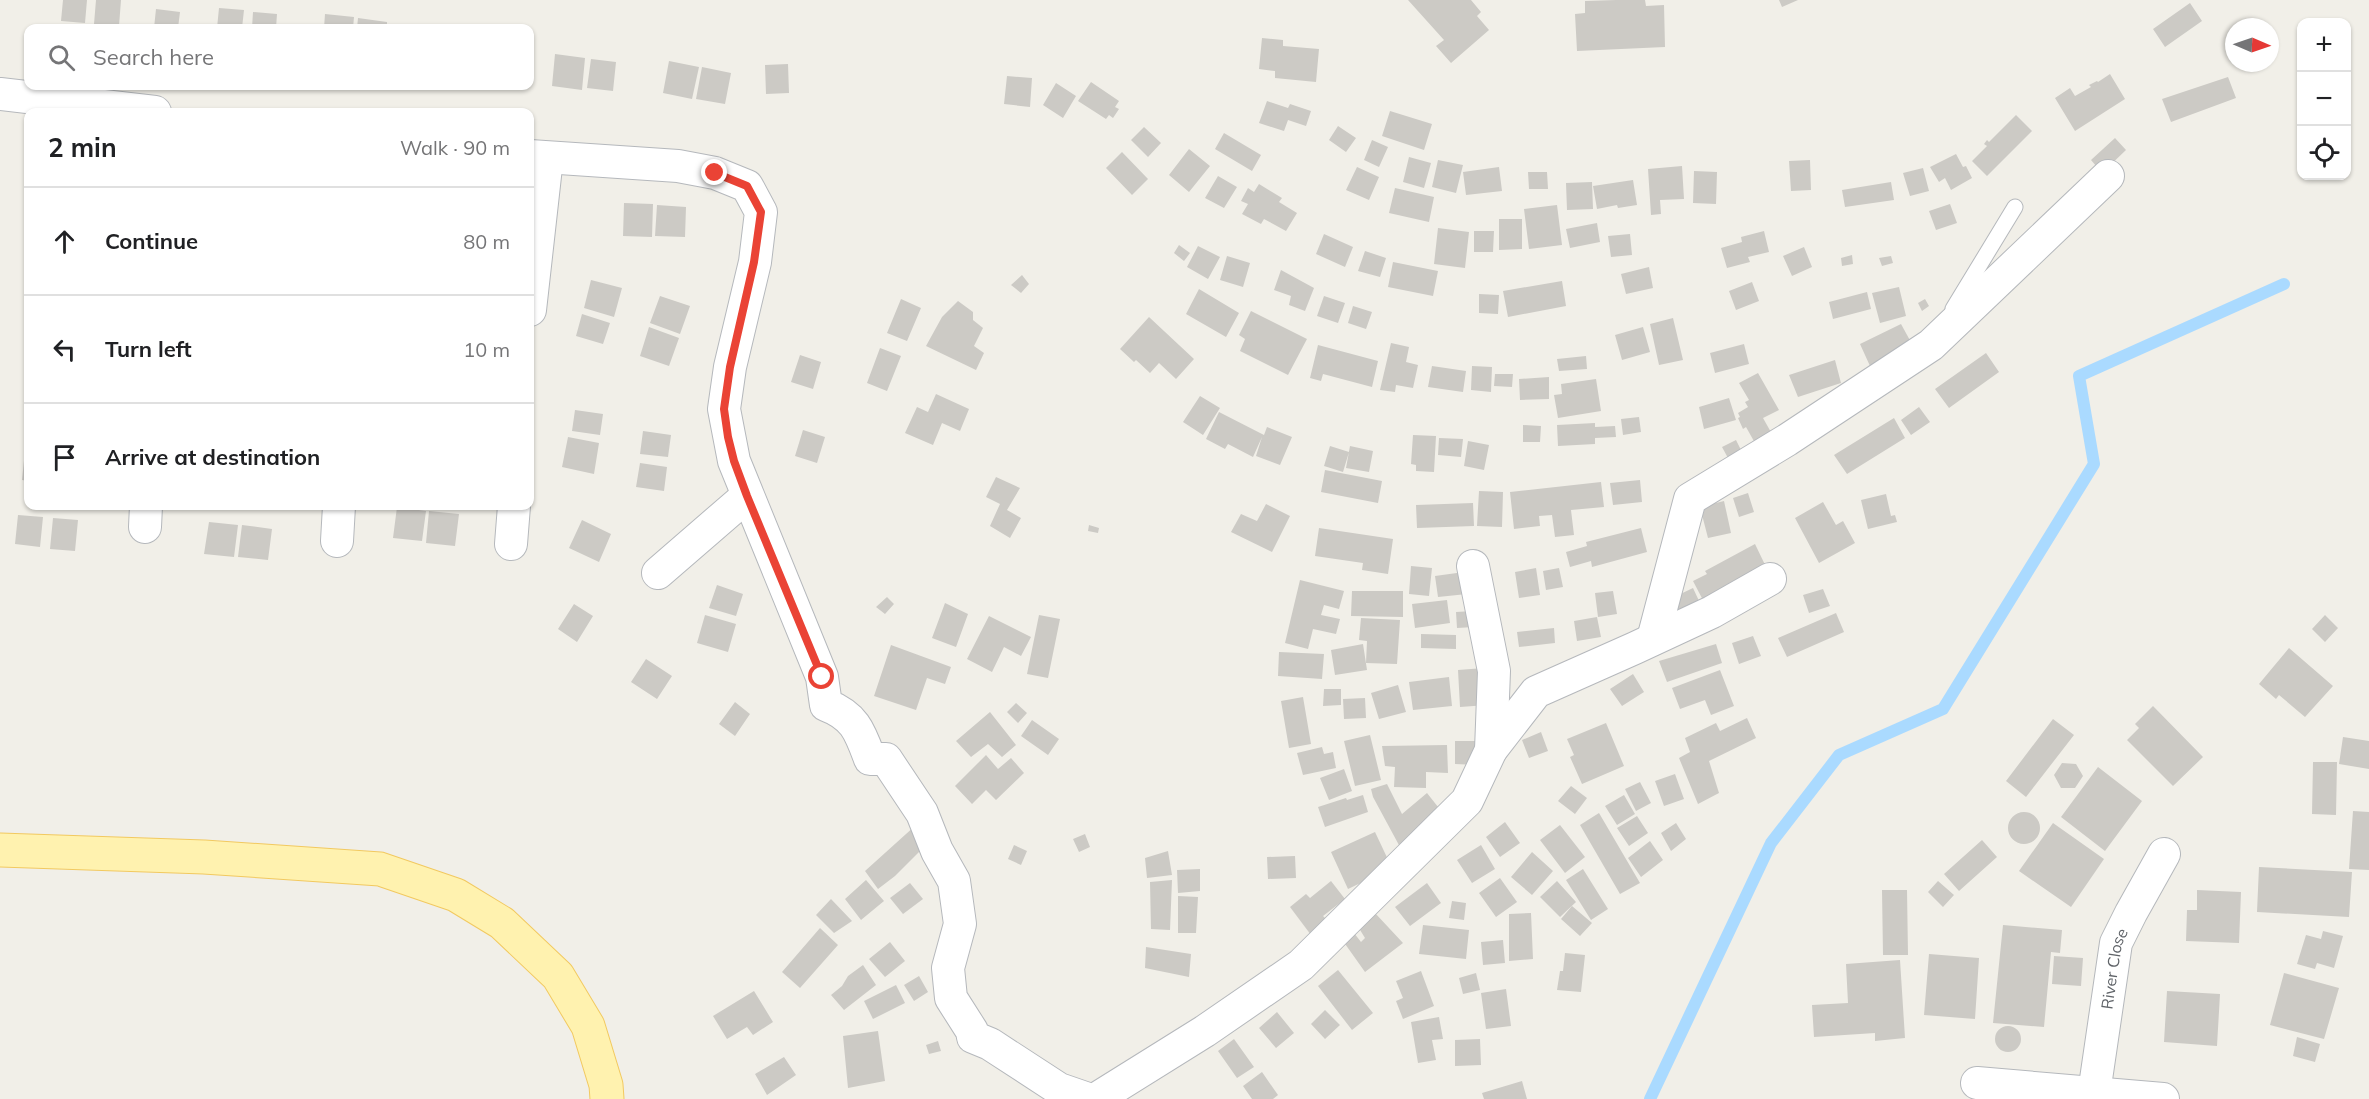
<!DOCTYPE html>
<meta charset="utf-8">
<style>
body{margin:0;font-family:Mulish,sans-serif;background:#f6f6f6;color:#202124}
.controls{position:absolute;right:18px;top:18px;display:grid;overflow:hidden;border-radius:12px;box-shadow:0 2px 4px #0004}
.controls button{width:54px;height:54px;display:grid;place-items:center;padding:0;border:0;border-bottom:2px solid #e0e0e0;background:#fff;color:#202124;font:30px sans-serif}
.compass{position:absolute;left:2225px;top:18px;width:54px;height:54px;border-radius:50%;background:#fff;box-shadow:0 2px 4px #0004;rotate:92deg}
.stop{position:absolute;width:18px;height:18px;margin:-14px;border:4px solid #ea4335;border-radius:50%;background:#fff}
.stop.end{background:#ea4335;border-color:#fff;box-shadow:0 2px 6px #0008}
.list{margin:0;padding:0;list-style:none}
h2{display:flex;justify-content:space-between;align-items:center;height:78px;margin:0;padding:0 24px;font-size:26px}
h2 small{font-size:20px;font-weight:400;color:#757577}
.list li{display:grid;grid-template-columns:39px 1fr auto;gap:18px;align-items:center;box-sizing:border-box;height:108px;padding:0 24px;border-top:2px solid #e0e0e0}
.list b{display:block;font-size:22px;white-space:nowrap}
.list em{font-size:20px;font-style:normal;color:#757577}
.icon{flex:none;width:33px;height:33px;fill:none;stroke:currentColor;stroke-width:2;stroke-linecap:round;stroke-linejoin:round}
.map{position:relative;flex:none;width:2369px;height:1099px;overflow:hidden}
.search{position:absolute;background:#fff;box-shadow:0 2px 4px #0004;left:24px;top:24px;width:510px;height:66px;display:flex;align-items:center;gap:15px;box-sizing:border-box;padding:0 21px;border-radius:12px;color:#757577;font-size:22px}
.panel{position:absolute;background:#fff;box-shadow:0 2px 4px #0004;left:24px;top:108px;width:510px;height:402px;border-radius:12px}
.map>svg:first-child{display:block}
</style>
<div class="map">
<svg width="2369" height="1099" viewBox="0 0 2369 1099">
<rect width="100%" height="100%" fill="#f1efe8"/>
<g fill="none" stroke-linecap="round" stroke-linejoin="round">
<path stroke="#aadaff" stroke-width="12" d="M1650,1099L1771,843L1839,755L1943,709L2094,464L2079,376L2284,284"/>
</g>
<path fill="#cccac5" d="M63,0H87L85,23L61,21Z
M96,0H121L119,26L94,24Z
M1408,0H1471L1481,12L1477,16L1489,30L1451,63L1436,46L1444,40Z
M1616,0H1645L1646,6L1664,5L1665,47L1577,51L1575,14L1585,13V1Z
M1779,0H1798L1782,7Z
M2190,3L2202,21L2165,47L2153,29Z
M219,8L244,10L242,28H217Z
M156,9L180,12L178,28H154Z
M253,12L277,14L276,28H252Z
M325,14L354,17L353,28H324Z
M358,18L387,22V28H357Z
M1262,38L1283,40V46L1319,49L1316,82L1275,78V71L1259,69Z
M555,54L585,58L582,90L552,86Z
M591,59L616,62L613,91L587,88Z
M669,61L699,67L692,99L663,93Z
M788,64L789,93L766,94L765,65Z
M702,67L731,73L725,104L696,99Z
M2110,74L2125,99L2075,131L2055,98L2070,88L2075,96L2091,87L2089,85L2097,81L2098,82Z
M1007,76L1032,78L1030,107L1004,104Z
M2228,77L2236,98L2171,122L2162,99Z
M1091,82L1119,101L1115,107L1119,109L1113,118L1109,115L1106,119L1078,101Z
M1056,83L1076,96L1063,118L1043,105Z
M1267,101L1288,108L1290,104L1311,111L1306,126L1288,120L1284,131L1259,123Z
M1390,111L1432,124L1424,150L1382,136Z
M2016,115L2032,131L1987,176L1972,161L1987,146L1984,144L1987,140L1989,142Z
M1338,126L1356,138L1346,152L1329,140Z
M1144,127L1161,143L1148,157L1131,140Z
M1224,133L1261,155L1252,171L1215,149Z
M2115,138L2126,150L2102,173L2091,160Z
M1372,140L1388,147L1379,167L1364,160Z
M1189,149L1210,166L1189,192L1169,175Z
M1122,152L1148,179L1132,195L1106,168Z
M1956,154L1963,167L1966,166L1972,178L1951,190L1945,178L1939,182L1930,167Z
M1409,157L1431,163L1424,188L1403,182Z
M1438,160L1463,165L1456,193L1432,187Z
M1810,160L1811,190L1791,191L1789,161Z
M1682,166L1684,199L1660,200L1661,214L1651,215L1648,169Z
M1357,167L1379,177L1369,200L1346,190Z
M1499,167L1502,191L1466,195L1463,172Z
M1923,168L1929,191L1910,196L1903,173Z
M1694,171L1717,172L1716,204L1693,203Z
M1528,172H1547L1548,189H1529Z
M1218,176L1237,187L1224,208L1205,198Z
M1633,180L1637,205L1618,208L1617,205L1597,209L1593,186Z
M1592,182L1593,209L1567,210L1566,183Z
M1891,182L1894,200L1845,207L1842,190Z
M1259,184L1282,198L1279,202L1297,213L1286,231L1264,219L1261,224L1242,214L1248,204L1241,201L1248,188L1254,192Z
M1395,188L1434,197L1429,222L1389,213Z
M624,203L653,204L652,237L623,236Z
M1950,204L1957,223L1936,230L1929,211Z
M657,205L686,207L685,237L655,236Z
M1557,205L1562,245L1529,249L1524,209Z
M1499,219H1522V249L1499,250Z
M1597,223L1600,242L1570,248L1566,229Z
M1438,228L1469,232L1465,268L1434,264Z
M1474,231H1494L1493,252H1474Z
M1764,231L1769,252L1748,257L1750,262L1727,268L1721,248L1742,242L1741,237Z
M1324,234L1353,247L1345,267L1316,254Z
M1630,234L1632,255L1611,257L1608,236Z
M1179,245L1190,253L1184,261L1174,253Z
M1198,246L1220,257L1208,279L1187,267Z
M1804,247L1812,267L1792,276L1783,256Z
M1365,251L1386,258L1380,277L1358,271Z
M1852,255L1853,264L1842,266L1841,258Z
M1227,256L1250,263L1243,287L1220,280Z
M1891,256L1893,263L1882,266L1879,258Z
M1393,262L1438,271L1433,296L1388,287Z
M1649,267L1653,288L1626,294L1621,274Z
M1281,270L1314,288L1305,311L1289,305L1291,296L1274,290Z
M1022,275L1029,284L1021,293L1011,285Z
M591,280L622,288L614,317L584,308Z
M1562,281L1566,306L1508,317L1503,291Z
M1752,282L1759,301L1736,310L1729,291Z
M1899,287L1906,316L1880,323L1872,293Z
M1199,289L1239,313L1226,337L1186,314Z
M1867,292L1871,309L1833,319L1829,302Z
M1479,294L1499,295L1498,314L1479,313Z
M660,296L690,306L680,334L650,323Z
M1324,296L1345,303L1338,323L1317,316Z
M901,299L921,308L907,341L887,333Z
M1925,299L1929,306L1922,311L1918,303Z
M958,301L973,312V320L983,328L974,346L984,353L976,370L926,346L942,317Z
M1353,306L1372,312L1366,329L1348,323Z
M1251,311L1307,339L1288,375L1240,351L1245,339L1239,335Z
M582,314L610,323L603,344L576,336Z
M1149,317L1194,359L1176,379L1159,363L1150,373L1136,360L1134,362L1120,349Z
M1673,318L1683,360L1659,365L1650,324Z
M1901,324L1912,344L1870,366L1860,344Z
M649,327L679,338L669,366L640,356Z
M1643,327L1650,352L1622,360L1615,335Z
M1391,343L1409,347L1406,362L1418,365L1413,388L1396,385L1395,392L1380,390Z
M1744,344L1749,364L1715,373L1710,353Z
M1318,345L1378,361L1372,387L1323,374L1321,381L1310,378Z
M880,348L901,356L887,391L867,383Z
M1986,353L1999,372L1949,408L1935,389Z
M800,355L821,362L813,389L791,382Z
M1586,356L1587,369L1559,371L1557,359Z
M1835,360L1841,383L1798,397L1789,375Z
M1432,366L1466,371L1463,392L1428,387Z
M1472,366L1492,367L1491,392L1471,390Z
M1758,373L1779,410L1763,418L1772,434L1755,443L1746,427L1743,429L1738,418L1740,417L1738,413L1748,407L1745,402L1749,400L1739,383Z
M1495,374H1513L1512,387L1494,386Z
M1549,377V399L1520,400L1519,379Z
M1596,379L1601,411L1558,418L1554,395L1562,394L1561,384Z
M936,394L969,409L960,431L942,423L933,445L905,433L917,407L928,412Z
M1200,396L1220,408L1203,435L1183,422Z
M1729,398L1736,420L1704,429L1699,407Z
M1919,407L1930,422L1911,435L1901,420Z
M575,410L603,414L600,435L572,431Z
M1219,412L1264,435L1267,427L1292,437L1280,465L1256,456L1262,437L1253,457L1228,444L1225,449L1206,439Z
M1639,417L1641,432L1623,435L1621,419Z
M1894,418L1905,438L1847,474L1834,455Z
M1595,423V427L1615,426L1616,437L1595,438V444L1558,446L1557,425Z
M1523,425L1541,426L1540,442H1523Z
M803,430L825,437L817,463L795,456Z
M643,431L671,435L668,457L640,454Z
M1413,435L1436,436L1434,472L1416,471V465L1411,464Z
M568,437L599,443L594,474L562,467Z
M1439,438L1463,439L1461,457L1438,455Z
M1736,440L1742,452L1728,458L1722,447Z
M1468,441L1489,445L1484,470L1464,466Z
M1330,446L1349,452L1343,472L1324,466Z
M1350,446L1373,451L1369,472L1346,468Z
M25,451H28V481L22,480Z
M640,463L667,467L664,491L636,487Z
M1325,470L1382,481L1378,503L1321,492Z
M996,477L1020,488L1007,510L1021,518L1010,538L990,526L1000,504L986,497Z
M1640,480L1642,502L1613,505L1610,483Z
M1601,482L1604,507L1571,510L1574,535L1555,537L1552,515L1539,516L1540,526L1514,529L1510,492Z
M1479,491L1503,492L1502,527L1477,526Z
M1748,493L1754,512L1739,517L1733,498Z
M1886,494L1891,516L1895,515L1897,522L1868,529L1861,500Z
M1724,501L1731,533L1708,538L1700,507Z
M1823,502L1836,525L1843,521L1855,543L1819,563L1795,518Z
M1473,503L1474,526L1417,528L1416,505Z
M1266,504L1290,516L1272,552L1231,532L1241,514L1257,521Z
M397,507L426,511L422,541L393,538Z
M429,511L459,514L455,546L426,543Z
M18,515L43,517L40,547L15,544Z
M53,518L78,520L75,551L50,549Z
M582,520L611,534L599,562L569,548Z
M209,522L238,525L234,557L204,554Z
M242,525L272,529L268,560L238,557Z
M1089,525L1099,528L1098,533L1088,531Z
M1319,528L1393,539L1388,574L1362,570L1363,563L1315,556Z
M1641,528L1647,552L1592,567L1591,561L1570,567L1566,552L1587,546L1586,542Z
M1755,544L1768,571L1705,604L1693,581L1707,574L1705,571Z
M1411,566L1432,568L1429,596L1409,594Z
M1536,568L1540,595L1519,598L1515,572Z
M1559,568L1563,587L1546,590L1543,571Z
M1464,572L1467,594L1438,597L1435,576Z
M1300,580L1344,591L1339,609L1324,605L1321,615L1340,619L1336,634L1313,629L1308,649L1285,643Z
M717,585L743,594L736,616L709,608Z
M1693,588L1700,603L1677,614L1670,599Z
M1823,589L1830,606L1809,613L1803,595Z
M1352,591H1403V617L1351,616Z
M1613,591L1617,614L1598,617L1595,593Z
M887,597L894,604L885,614L876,607Z
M1447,600L1450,623L1415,628L1412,604Z
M945,603L968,614L956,647L932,638Z
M574,604L593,616L577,642L558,629Z
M1473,611L1474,627L1457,628L1456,612Z
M1836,613L1844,632L1787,657L1778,638Z
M705,615L736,624L728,652L697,643Z
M1039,615L1060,619L1048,678L1027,674Z
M2325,615L2338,628L2325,642L2312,629Z
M989,616L1031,637L1021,656L1004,647L992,672L967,659Z
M1597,617L1601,637L1577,641L1574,621Z
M1361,618L1400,620L1397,664L1366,663L1367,641L1359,640Z
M1554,628L1555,643L1519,647L1517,632Z
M1421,634L1456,635V649L1421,648Z
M1753,636L1761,656L1739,664L1732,643Z
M1363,644L1367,670L1335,675L1331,650Z
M1716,644L1722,663L1667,682L1659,661Z
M891,645L951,667L945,684L927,678L916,710L874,696Z
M2289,648L2333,686L2305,717L2279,695L2276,699L2259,684Z
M1279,652L1324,654L1322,679L1278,676Z
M646,659L672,676L657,699L631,682Z
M1484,668L1487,705L1460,707L1458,670Z
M1720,670L1734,706L1711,715L1705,700L1680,709L1672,688Z
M1633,674L1644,692L1622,706L1610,689Z
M1449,677L1452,706L1413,710L1409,682Z
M1398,685L1406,712L1379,719L1371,693Z
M1324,689H1341V705L1323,706Z
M1303,697L1311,744L1289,748L1281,701Z
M1365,698L1366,718L1344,719L1343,699Z
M735,702L750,714L735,736L719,724Z
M1016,703L1027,713L1018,723L1007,712Z
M2153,706L2203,757L2173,786L2127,740L2139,728L2135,724Z
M990,712L1016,745L1002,757L988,744L971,757L956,741Z
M1747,718L1756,738L1709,761L1719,793L1698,804L1679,758L1690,752L1685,738L1716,723L1720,731Z
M2053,719L2074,735L2026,797L2006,781Z
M1032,720L1059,739L1048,755L1021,736Z
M1606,723L1624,766L1582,784L1570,757L1574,755L1567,739Z
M1541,732L1548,751L1529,758L1522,740Z
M1370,735L1381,780L1355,786L1344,741Z
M2343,737L2369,741V769L2339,764Z
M1455,741H1479L1478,765L1455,764Z
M1447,745L1448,773L1426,772V788L1394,787L1395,767L1385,766L1382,746Z
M1322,747L1324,754L1333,752L1336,768L1303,775L1297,753Z
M986,755L998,769L1011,758L1024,773L996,800L986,790L972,804L955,786Z
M2313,762H2337L2336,815L2312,814Z
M2062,763L2076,764L2083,776L2075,788H2061L2054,775Z
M2098,767L2142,801L2105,851L2061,817Z
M1344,769L1352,791L1329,800L1320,778Z
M1675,774L1684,799L1664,806L1655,781Z
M1640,782L1651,803L1636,811L1625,789Z
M1387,784L1402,814L1427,793L1442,812L1400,847L1373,797L1371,789Z
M1571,786L1587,798L1575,814L1558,801Z
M1363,795L1368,812L1325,827L1318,807L1346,798L1347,800Z
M1624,795L1635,814L1617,825L1605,806Z
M2353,811L2369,812V870L2349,869Z
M2008 828a16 16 0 1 1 32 0a16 16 0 1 1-32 0Z
M1599,813L1640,883L1620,894L1580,825Z
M1637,816L1648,833L1629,846L1617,828Z
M1505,822L1520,843L1500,857L1486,837Z
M1676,823L1686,839L1671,851L1661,833Z
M2053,823L2104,859L2071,907L2019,871Z
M916,825L928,843L895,876L878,889L865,871Z
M1560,825L1585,857L1565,873L1540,840Z
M1375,832L1392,868L1348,889L1331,852Z
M1085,834L1090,847L1079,852L1073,839Z
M1982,840L1997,857L1959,891L1944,874Z
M1650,841L1663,860L1641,877L1628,858Z
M1014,845L1027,851L1021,865L1008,859Z
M1481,845L1495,869L1472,883L1457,860Z
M1168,851L1172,875L1147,878L1145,858Z
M1532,852L1553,871L1532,895L1511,877Z
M1295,856L1296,878L1268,879L1267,857Z
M2259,867L2352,872L2349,917L2257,912Z
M1200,869V891L1178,893L1177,870Z
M1583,869L1608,909L1591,920L1566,880Z
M1500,878L1517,902L1496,917L1479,893Z
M866,880L884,901L861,920L845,899Z
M1172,880L1170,930L1151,929L1150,882Z
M1331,881L1345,899L1323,916L1328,921L1311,935L1290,907L1306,894L1310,898Z
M1557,881L1576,902L1560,917L1540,897Z
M1938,881L1954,895L1943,907L1928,892Z
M910,883L923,899L903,914L890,898Z
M1427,883L1441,903L1410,926L1395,907Z
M1882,890H1907L1908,955H1883Z
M2197,890L2241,892L2239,943L2186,941L2187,910H2197Z
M1178,896L1198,897L1196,933H1178Z
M831,899L852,921L834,933L816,915Z
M1452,901L1466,903L1464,920L1449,918Z
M1572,906L1592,923L1580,936L1561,919Z
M1375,913L1403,943L1365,972L1343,941L1354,933L1361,942L1365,938L1357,925Z
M1531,913L1533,959L1509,961V914Z
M1423,925L1469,930L1466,959L1419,954Z
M2003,925L2062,930L2060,953L2051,952L2044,1027L1993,1023Z
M820,928L838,945L800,988L782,972Z
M2323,931L2343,936L2334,968L2317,963L2315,969L2297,964L2306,935L2321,939Z
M1503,940L1505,963L1483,965L1481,942Z
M890,942L905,961L885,977L869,959Z
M1146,947L1191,954L1189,977L1145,968Z
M1565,953L1585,955L1581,992L1557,990L1560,971H1563Z
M1929,954L1979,958L1975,1019L1924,1015Z
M2054,956L2083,958L2081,986L2052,984Z
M1900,960L1905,1038L1875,1041V1033L1814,1037L1812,1005L1848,1003L1846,964Z
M863,965L876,985L844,1010L831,995L842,986L848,976Z
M1338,970L1373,1013L1352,1030L1318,986Z
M1421,971L1434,1006L1403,1019L1396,1001L1403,998L1396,981Z
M1476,973L1480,990L1463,994L1459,978Z
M2284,973L2339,988L2324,1039L2270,1025Z
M919,976L928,992L914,1001L904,985Z
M896,985L905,1003L873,1019L864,1001Z
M1506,989L1511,1026L1486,1029L1481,993Z
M754,991L773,1022L753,1035L747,1027L727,1039L713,1016Z
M2167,991L2220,994L2217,1046L2164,1042Z
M1325,1010L1340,1025L1325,1039L1311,1024Z
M1277,1012L1294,1033L1276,1048L1259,1028Z
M1439,1017L1443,1039L1432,1040L1436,1060L1418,1063L1411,1022Z
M1995 1039a13 13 0 1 1 26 0a13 13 0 1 1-26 0Z
M878,1031L885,1081L848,1088L843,1036Z
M2297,1037L2320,1044L2315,1062L2293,1056Z
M1234,1039L1254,1067L1237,1078L1218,1051Z
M1480,1039L1481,1065L1455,1066V1040Z
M938,1041L941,1051L929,1054L926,1045Z
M784,1057L796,1075L767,1095L755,1074Z
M1262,1072L1278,1095L1273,1099H1252L1243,1086Z
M1522,1081L1527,1099H1484L1482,1093Z"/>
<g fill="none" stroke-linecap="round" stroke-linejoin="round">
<g stroke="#b5b8bc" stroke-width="17">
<path id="lane" d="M1953,309L2015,207"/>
</g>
<g stroke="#b5b8bc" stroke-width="34">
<g id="street">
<path d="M0,94L155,112"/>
<path d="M530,156L678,166L715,173L747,186L761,212L755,262L730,367L724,409L734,461L822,677L826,705C855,716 860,732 870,759H886L922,813L937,851L954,881L960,924L948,968L951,998L972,1031L973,1037L990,1044L1059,1089L1088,1099"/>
<path d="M530,310L547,158"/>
<path d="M145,527L146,506"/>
<path d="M337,541L339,506"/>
<path d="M511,544L514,506"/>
<path d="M658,573L747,496"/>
<path d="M1653,639L1690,499L1787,440L1931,345L2108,176"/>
<path d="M1491,750L1536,692L1635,648L1712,612L1770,579"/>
<path d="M1977,1083L2163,1099"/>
<path id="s1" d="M2094,1093L2116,943L2131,913L2164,854"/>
<path d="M1096,1099L1205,1031L1301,965L1467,801L1491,750L1494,671L1473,566"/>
</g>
</g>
<g stroke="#f2c960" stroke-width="35">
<path id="primary" d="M0,850L204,857L380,869L456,895L502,923L558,976L588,1026L606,1085L607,1099"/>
</g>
<use href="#lane" stroke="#fff" stroke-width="15"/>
<use href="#street" stroke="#fff" stroke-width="32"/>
<use href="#primary" stroke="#fff2af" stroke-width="33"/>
</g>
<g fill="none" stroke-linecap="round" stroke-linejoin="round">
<path stroke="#ea4335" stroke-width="8" d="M715,173L747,186L761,212L754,262L730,367L724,409L728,437L734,461L747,496L822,677"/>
</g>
<g text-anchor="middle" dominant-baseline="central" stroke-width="5" stroke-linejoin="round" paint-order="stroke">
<g font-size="16" fill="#5f6368" stroke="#fff">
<text stroke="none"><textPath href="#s1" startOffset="126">River Close</textPath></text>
</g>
</g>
</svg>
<div class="controls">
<button>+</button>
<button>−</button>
<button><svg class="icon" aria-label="locate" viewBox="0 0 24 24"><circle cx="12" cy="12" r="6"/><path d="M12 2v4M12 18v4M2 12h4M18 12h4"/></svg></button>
</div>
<svg class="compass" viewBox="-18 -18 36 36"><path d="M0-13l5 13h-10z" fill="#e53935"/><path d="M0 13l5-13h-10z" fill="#757577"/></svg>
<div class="stop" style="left:822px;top:677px"></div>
<div class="stop end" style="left:715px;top:173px"></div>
<div class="search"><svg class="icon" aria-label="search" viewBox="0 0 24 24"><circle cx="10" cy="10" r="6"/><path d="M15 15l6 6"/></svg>Search here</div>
<section class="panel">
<h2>2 min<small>Walk · 90 m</small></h2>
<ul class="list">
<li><svg class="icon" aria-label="ahead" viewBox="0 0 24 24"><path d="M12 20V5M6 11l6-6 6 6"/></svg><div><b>Continue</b></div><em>80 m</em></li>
<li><svg class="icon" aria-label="left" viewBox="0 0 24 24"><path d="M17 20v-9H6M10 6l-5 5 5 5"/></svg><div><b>Turn left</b></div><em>10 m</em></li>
<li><svg class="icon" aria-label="arrive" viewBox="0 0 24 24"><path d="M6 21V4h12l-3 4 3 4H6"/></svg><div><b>Arrive at destination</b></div></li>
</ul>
</section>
</div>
